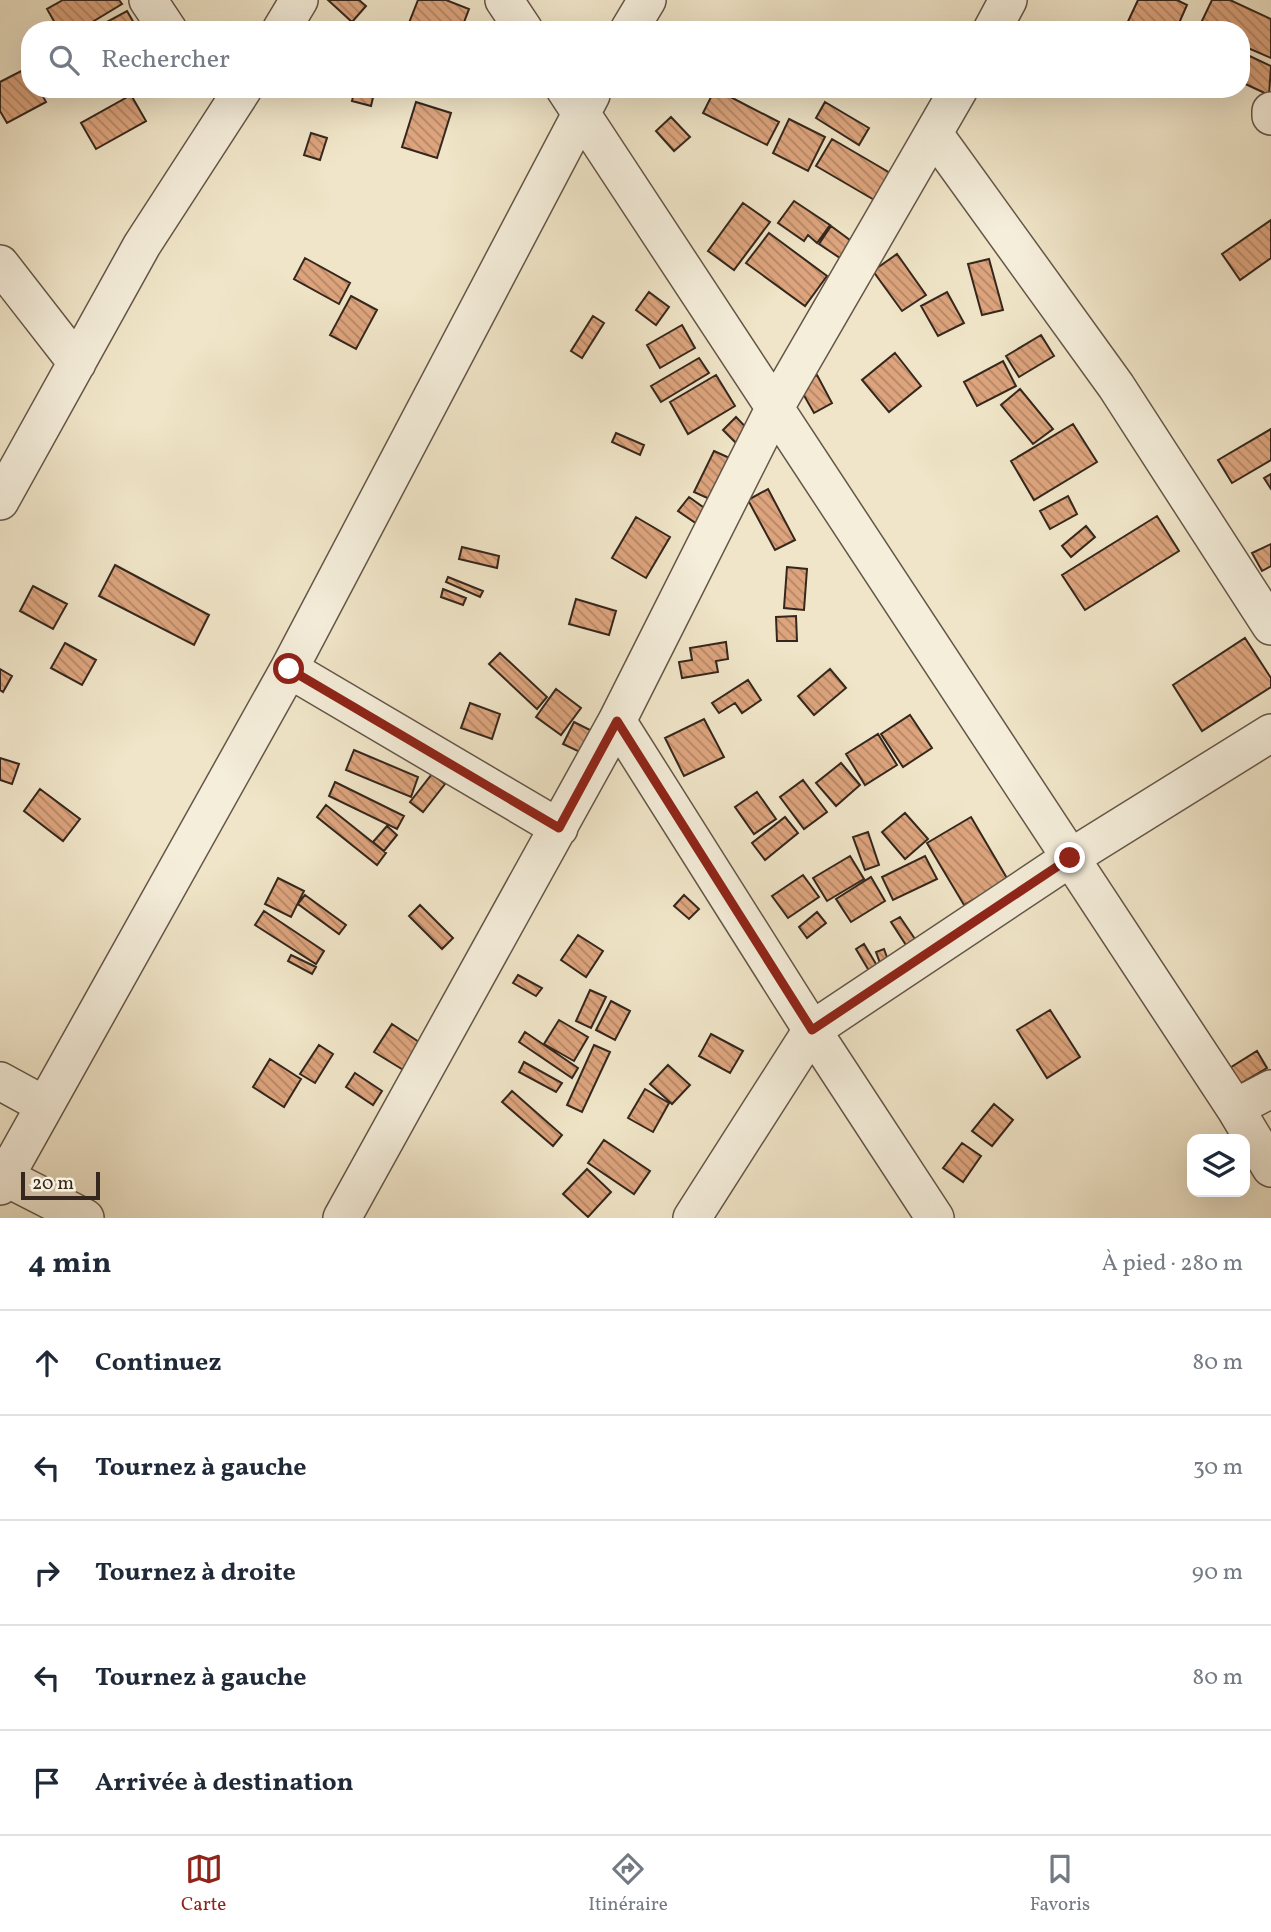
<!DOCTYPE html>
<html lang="fr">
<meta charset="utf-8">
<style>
body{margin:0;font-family:Vollkorn,serif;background:#f6f6f7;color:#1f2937}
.controls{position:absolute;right:21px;bottom:21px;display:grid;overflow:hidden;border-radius:14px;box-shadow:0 7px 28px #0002}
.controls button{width:63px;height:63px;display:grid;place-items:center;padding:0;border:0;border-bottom:2px solid #e0e1e3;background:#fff;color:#1f2937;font:35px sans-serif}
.scale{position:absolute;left:21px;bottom:18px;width:79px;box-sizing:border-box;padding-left:7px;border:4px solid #35271d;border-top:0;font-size:19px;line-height:24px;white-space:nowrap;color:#35271d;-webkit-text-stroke:5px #f5eedb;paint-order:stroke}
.stop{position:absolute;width:21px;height:21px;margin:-16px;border:5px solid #8f2418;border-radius:50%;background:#fff}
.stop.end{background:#8f2418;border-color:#fff;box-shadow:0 2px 7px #0008}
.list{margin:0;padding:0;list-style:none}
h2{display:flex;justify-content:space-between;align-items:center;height:91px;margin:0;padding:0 28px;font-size:30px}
h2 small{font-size:23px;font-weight:400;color:#747a83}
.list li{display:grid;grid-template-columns:46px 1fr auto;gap:21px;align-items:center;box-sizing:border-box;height:105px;padding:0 28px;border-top:2px solid #e0e1e3}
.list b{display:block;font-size:26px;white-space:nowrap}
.list em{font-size:23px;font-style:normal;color:#747a83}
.icon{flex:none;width:38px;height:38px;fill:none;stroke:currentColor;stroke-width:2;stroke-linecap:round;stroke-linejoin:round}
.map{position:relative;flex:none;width:1271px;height:1218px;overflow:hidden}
.search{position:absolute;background:#fff;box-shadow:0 7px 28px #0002;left:21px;right:21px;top:21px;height:77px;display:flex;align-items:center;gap:18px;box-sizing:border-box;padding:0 24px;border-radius:28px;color:#747a83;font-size:26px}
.sheet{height:616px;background:#fff}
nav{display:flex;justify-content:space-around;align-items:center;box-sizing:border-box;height:98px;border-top:2px solid #e0e1e3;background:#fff;font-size:19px;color:#747a83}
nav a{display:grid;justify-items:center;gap:4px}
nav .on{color:#8f2418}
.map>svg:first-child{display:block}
</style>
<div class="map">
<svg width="1271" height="1218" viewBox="0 0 1271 1218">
<defs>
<pattern id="building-back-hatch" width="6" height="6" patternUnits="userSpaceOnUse" patternTransform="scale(1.75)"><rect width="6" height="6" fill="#dda47d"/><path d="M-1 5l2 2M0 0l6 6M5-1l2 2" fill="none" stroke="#b48666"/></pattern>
</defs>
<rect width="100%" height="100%" fill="#f0e5c8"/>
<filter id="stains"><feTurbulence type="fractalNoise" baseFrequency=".00286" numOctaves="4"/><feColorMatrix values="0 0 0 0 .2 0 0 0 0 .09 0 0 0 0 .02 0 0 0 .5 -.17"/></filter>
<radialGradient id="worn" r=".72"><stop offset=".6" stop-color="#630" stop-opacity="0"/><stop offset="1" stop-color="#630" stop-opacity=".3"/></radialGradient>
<path fill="url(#building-back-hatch)" stroke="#35271d" stroke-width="2" d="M63,0H119L122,4L79,30H59L47,9Z
M328,0H359L366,6L352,22Z
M418,0H446L469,9L461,30H427L409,23Z
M1138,0H1177L1187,5L1176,30H1124Z
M1212,0H1230L1271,19V58L1241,45V30H1210L1200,25Z
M127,11L138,30H92Z
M1241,52L1271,66L1269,95L1241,82Z
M27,68L30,89H39L46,102L7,123L0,111V82Z
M355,89H375L371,106L352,101Z
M715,89L779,122L767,145L703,113Z
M131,95L146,121L96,149L81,123Z
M416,102L451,113L437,158L402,147Z
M825,102L869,128L859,145L816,118Z
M671,117L690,137L674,151L656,131Z
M789,119L825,137L808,171L773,153Z
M311,133L327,138L320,160L304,155Z
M832,139L892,174L876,201L816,166Z
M794,201L830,225L817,243L808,235L804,241L778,223Z
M743,203L770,222L734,270L708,251Z
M1271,220V258L1240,280L1222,254Z
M831,226L854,243L843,260L819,244Z
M769,233L827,276L805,306L746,263Z
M897,254L926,295L902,311L873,271Z
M305,258L350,283L339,304L294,279Z
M989,259L1003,310L982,315L968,264Z
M649,292L669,307L656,325L636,310Z
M947,292L964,323L938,336L921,306Z
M351,296L377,310L356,349L330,335Z
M593,316L604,323L582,358L571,351Z
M682,325L695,348L660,368L647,345Z
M1041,335L1054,356L1019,377L1006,356Z
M895,353L921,386L889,412L862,380Z
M699,358L709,373L661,402L651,386Z
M1003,361L1016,386L977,406L964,382Z
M716,375L735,406L688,434L670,402Z
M817,375L832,403L814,413L798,385Z
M1020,389L1053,429L1033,444L1001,405Z
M736,417L753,435L740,447L723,430Z
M1073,424L1097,462L1034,500L1011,461Z
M1271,429V460L1232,483L1218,460Z
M616,433L644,445L640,455L612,442Z
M714,451L734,460L714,501L694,492Z
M1271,474V489L1264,478Z
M768,489L795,540L775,550L748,500Z
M1068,496L1077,514L1050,529L1040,511Z
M689,497L710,512L700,526L678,511Z
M1157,516L1179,551L1085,610L1062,575Z
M636,517L670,537L646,578L612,558Z
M1086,526L1095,537L1071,557L1062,546Z
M1271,544V566L1262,571L1252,553Z
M462,547L499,556L497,568L459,559Z
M115,565L209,615L194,645L99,596Z
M787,567L807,569L804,610L784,608Z
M448,577L483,591L480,597L446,582Z
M33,586L67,604L53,629L20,611Z
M443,589L466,598L463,605L441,597Z
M576,599L616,611L609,635L569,624Z
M796,616L797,641H777L776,617Z
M1245,638L1271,678V687L1202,731L1173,685Z
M726,642L728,659L716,661L718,672L682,678L679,662L692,660L690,648Z
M65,643L96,660L82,685L51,668Z
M500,653L547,697L537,709L489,664Z
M0,669L12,676L3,692L0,690Z
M830,669L846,688L814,715L798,696Z
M748,680L761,700L742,713L735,703L719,713L712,703Z
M556,689L581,708L561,735L536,717Z
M470,703L500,714L492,739L461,728Z
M910,715L932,748L903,767L881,734Z
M704,719L724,757L684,776L665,738Z
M574,722L592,731L582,753L563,744Z
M878,734L897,765L865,785L846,754Z
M354,750L418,777L411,797L346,770Z
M0,758L19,764L12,784L0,780Z
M841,763L860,785L836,806L816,783Z
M432,774L445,784L423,812L410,802Z
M803,780L827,812L804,829L780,797Z
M335,782L404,816L397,829L329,796Z
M40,789L80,819L63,841L24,811Z
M757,792L776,819L754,834L735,807Z
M326,805L386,853L377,865L317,817Z
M905,813L928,839L905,859L882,832Z
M785,817L798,833L765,860L752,843Z
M971,817L1008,880L964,905L927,843Z
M387,826L397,835L384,851L373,842Z
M868,832L879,865L865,870L853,837Z
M850,856L864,879L827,901L813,878Z
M925,856L937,879L893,900L882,877Z
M803,875L819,897L788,918L772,896Z
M871,877L885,901L851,922L836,899Z
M278,878L304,891L291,917L265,904Z
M305,895L346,925L339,934L298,904Z
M684,895L699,909L689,919L674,906Z
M420,905L453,938L442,949L409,916Z
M264,911L324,951L316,964L255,925Z
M817,912L826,923L807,938L799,927Z
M900,917L917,942L908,948L891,922Z
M578,935L603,951L586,977L561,960Z
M864,944L879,969L871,974L856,949Z
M884,949L892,971L884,974L876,952Z
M291,955L316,967L312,974L288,961Z
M518,975L542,988L536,996L513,983Z
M590,990L606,997L591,1028L576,1021Z
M611,1001L630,1011L615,1040L596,1030Z
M1050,1010L1080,1057L1047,1078L1017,1030Z
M559,1020L588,1037L574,1061L544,1044Z
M392,1024L422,1044L405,1071L374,1052Z
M525,1032L578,1068L572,1078L519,1042Z
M711,1034L743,1051L730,1073L699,1056Z
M319,1045L333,1054L315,1083L300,1074Z
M594,1045L610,1052L582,1112L567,1105Z
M1257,1051L1267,1068L1238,1085L1228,1069Z
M270,1059L301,1079L284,1107L253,1087Z
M524,1062L562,1083L556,1092L519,1072Z
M668,1065L690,1085L672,1104L650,1084Z
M355,1073L382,1091L373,1105L346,1087Z
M645,1089L669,1103L653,1132L628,1118Z
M512,1091L562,1135L553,1146L502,1102Z
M994,1104L1013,1120L992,1146L972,1131Z
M604,1140L650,1171L634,1194L588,1163Z
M962,1143L981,1156L963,1182L943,1168Z
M587,1169L611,1192L588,1217L563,1194Z"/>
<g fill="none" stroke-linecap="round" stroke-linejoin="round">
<g stroke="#645648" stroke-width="40">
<path id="minor" d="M148,0L168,30
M504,0L524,30
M281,30L299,0
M629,30L647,0
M992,30L1008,0
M565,89L1235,1108L1271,1168
M1271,111V116
M934,134L1116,386L1271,626
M0,264L77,363
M0,501L142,245L243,89
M289,669L559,828
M617,721L812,1030L935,1218
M0,1081L44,1105
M1235,1108L1271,1089
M5,1177L85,1218
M0,1186L289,669L591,95
M342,1218L617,721L774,409L959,89
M692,1218L812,1030L1070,858L1271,733"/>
</g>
<use href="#minor" stroke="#f5eedb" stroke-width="37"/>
</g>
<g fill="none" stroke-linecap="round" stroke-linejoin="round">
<path stroke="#8f2418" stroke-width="9" d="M289,669L559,828L617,721L812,1030L1070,858"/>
</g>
<rect width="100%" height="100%" filter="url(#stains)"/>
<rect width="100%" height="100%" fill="url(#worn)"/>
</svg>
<div class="controls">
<button><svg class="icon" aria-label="layers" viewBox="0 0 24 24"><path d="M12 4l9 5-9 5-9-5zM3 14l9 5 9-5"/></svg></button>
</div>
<div class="scale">20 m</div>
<div class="stop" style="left:289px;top:669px"></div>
<div class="stop end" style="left:1070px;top:858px"></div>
<div class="search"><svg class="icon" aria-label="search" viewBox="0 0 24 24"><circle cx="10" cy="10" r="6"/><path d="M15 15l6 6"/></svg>Rechercher</div>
</div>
<section class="sheet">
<h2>4 min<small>À pied · 280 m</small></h2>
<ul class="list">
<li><svg class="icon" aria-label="ahead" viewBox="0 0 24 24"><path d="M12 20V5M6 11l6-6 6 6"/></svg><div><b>Continuez</b></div><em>80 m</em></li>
<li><svg class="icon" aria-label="left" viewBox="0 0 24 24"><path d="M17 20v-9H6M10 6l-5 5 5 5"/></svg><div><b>Tournez à gauche</b></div><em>30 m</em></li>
<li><svg class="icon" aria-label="right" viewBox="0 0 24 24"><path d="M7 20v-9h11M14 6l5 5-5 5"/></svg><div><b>Tournez à droite</b></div><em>90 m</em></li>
<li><svg class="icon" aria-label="left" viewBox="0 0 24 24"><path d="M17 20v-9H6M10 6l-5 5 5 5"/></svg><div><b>Tournez à gauche</b></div><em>80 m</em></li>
<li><svg class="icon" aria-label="arrive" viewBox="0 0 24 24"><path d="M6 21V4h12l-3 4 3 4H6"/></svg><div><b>Arrivée à destination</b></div></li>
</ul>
</section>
<nav>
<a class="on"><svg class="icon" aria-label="map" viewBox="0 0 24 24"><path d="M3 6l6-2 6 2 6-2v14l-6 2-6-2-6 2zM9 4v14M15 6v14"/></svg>Carte</a>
<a><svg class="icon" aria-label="directions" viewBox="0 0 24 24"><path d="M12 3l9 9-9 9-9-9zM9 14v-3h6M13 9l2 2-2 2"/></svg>Itinéraire</a>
<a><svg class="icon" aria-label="saved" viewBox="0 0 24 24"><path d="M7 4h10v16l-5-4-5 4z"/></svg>Favoris</a>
</nav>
